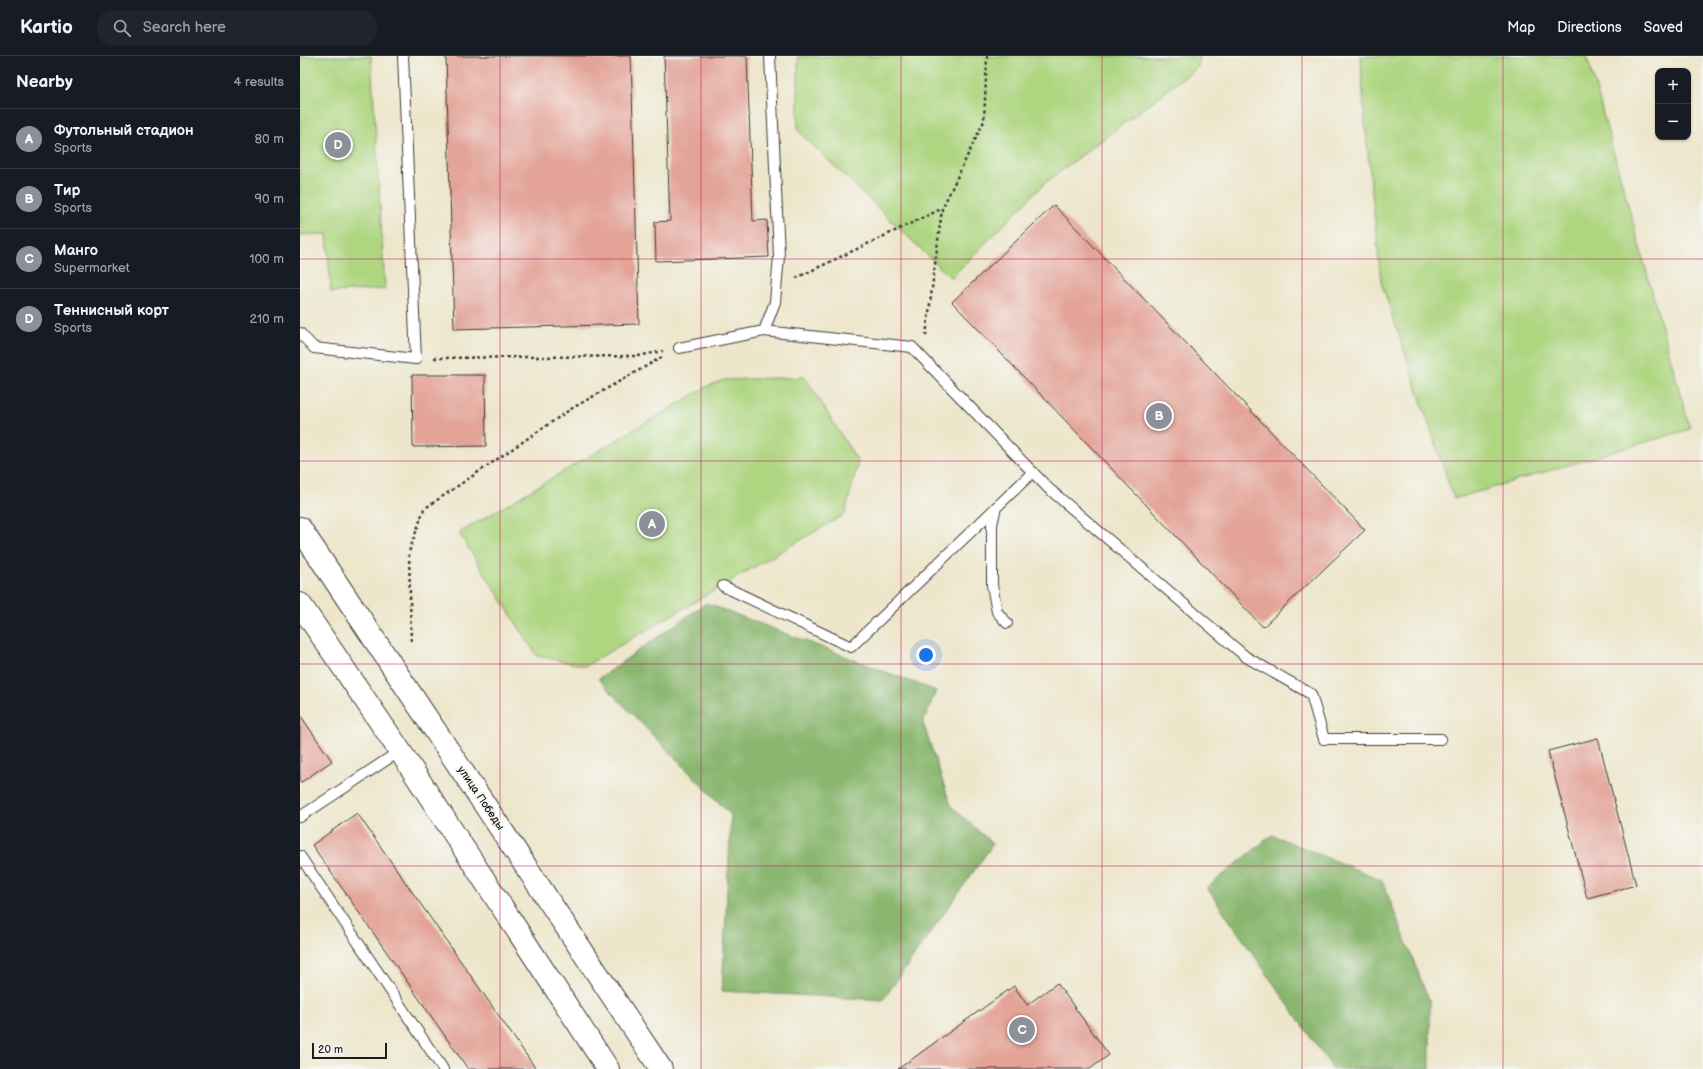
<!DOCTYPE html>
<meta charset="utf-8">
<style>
body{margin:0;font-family:"Balsamiq Sans",sans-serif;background:#20242c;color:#f1f3f6}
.controls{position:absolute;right:12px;top:12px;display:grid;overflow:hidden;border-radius:8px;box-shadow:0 1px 3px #0004}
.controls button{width:36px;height:36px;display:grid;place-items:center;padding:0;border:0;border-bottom:1px solid #363941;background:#171b24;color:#f1f3f6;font:20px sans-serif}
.scale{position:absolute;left:12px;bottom:10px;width:75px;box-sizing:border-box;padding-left:4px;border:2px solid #1c1c1c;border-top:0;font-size:11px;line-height:14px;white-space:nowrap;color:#1c1c1c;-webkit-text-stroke:3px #f6f6f2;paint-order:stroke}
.you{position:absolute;left:626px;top:599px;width:14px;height:14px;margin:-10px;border:3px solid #fff;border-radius:50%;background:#1a73e8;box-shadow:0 0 0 6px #1a73e833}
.badge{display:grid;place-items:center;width:26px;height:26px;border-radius:50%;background:#8c9099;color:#fff;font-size:13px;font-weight:700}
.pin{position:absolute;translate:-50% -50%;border:2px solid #fff;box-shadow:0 1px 4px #0006}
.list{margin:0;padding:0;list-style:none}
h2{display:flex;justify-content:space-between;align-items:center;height:52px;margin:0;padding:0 16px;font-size:17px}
h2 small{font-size:13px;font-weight:400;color:#9ea1a6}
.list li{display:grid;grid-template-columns:26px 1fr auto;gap:12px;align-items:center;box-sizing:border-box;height:60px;padding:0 16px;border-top:1px solid #363941}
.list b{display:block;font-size:15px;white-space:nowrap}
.list p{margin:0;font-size:13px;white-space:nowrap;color:#9ea1a6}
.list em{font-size:13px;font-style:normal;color:#9ea1a6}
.icon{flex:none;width:22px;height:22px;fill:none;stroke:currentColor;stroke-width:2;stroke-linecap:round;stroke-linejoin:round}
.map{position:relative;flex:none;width:1403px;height:1013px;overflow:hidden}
header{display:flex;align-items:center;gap:24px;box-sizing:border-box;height:56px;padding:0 20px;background:#171b24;border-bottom:1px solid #363941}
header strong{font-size:19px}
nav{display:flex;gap:22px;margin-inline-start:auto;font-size:14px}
.search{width:280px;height:36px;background:#20242c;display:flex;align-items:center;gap:10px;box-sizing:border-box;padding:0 14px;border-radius:16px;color:#9ea1a6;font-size:15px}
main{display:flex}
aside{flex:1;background:#171b24}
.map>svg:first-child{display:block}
</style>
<header>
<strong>Kartio</strong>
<div class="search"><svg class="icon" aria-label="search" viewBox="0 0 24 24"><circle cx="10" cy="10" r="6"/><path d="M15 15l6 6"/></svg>Search here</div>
<nav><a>Map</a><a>Directions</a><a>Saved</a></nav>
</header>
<main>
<aside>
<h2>Nearby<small>4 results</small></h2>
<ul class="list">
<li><span class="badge">A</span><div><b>Футольный стадион</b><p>Sports</p></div><em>80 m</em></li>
<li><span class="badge">B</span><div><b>Тир</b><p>Sports</p></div><em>90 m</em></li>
<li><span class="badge">C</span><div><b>Манго</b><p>Supermarket</p></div><em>100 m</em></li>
<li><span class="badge">D</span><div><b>Теннисный корт</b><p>Sports</p></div><em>210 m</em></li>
</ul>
</aside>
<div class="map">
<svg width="1403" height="1013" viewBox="0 0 1403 1013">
<rect width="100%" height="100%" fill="#f6f6f2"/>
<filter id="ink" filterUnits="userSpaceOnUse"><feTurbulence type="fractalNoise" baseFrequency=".025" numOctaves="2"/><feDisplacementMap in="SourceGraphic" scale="8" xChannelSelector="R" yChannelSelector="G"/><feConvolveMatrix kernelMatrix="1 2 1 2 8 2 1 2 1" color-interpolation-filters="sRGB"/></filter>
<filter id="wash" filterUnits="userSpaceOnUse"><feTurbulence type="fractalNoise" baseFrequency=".012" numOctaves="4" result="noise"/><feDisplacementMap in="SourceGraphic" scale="16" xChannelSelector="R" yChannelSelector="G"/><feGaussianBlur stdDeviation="0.9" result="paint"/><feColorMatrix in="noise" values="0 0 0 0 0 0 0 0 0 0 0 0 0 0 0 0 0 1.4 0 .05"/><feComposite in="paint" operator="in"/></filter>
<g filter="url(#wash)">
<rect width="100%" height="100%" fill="#ede6cb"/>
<path fill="#aed681" stroke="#65794e" d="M0,0H71L85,233L31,236L27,178L0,179Z
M498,0H900L898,11L745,127L651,222L498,75Z
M1061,0H1287L1390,373L1154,443L1081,226L1064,57Z
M505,321L558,406L545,458L285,610L237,600L159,477L408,330L424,324Z"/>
<path fill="#8ab76f" stroke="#536a46" d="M406,547L636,635L623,667L651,750L693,788L583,944L422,935L431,759L298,623Z
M972,779L1082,824L1130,947V1013H1033L907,832Z"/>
<g id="blocks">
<path fill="#e3a397" d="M146,0H331L339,268L154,273Z
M364,0H447L453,165L467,164L469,201L356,205L355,166L370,165Z
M754,149L1065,474L963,571L652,246Z
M112,319H185L186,390L113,391Z
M0,659L32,705L0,727Z
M1298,682L1336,829L1287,842L1248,695Z
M57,757L236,1013H168L12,789Z
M757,927L809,999L790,1013H598L714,930L727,949Z"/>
</g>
</g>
<g filter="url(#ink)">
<use href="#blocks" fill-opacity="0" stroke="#3b3a36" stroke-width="1"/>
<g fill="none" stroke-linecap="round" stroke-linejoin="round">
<g stroke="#3b3a36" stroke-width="12">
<path id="lane" d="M464,275L475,246L479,200L470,0
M0,277L14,292L116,303L103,0
M379,292L464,275L612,291L748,432L946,601L1011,638L1024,683H1141
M696,451L692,469V529L697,556L707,567
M423,530L551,591L733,416
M0,761L100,695
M0,800L143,1013"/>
</g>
<g stroke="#3b3a36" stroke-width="24">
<path id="secondary" d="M0,472L361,1013
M0,548L100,695L308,1013"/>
</g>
<path stroke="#3b3a36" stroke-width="2.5" stroke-dasharray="3 3" stroke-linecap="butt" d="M496,222L641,153
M626,280L642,153L684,65L687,0
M134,302L338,300L363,295
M111,585L109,496L124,453L271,353L364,300"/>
<use href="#lane" stroke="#fff" stroke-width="10"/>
<use href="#secondary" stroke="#fff" stroke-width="22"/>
</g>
</g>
<path fill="none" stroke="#c2185b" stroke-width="1" stroke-opacity="0.55" d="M200,0V1013M401,0V1013M601,0V1013M802,0V1013M1002,0V1013M1203,0V1013M0,203H1403M0,405H1403M0,608H1403M0,810H1403"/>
<g text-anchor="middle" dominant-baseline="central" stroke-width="4" stroke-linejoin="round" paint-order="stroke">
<g font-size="11" fill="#1c1c1c" stroke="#f6f6f2">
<text transform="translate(181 742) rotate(56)">улица Победы</text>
</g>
</g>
</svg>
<div class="controls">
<button>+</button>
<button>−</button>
</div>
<div class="scale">20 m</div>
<div class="you"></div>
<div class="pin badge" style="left:352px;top:468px">A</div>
<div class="pin badge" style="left:859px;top:360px">B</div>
<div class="pin badge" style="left:722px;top:974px">C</div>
<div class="pin badge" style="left:38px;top:89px">D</div>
</div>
</main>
